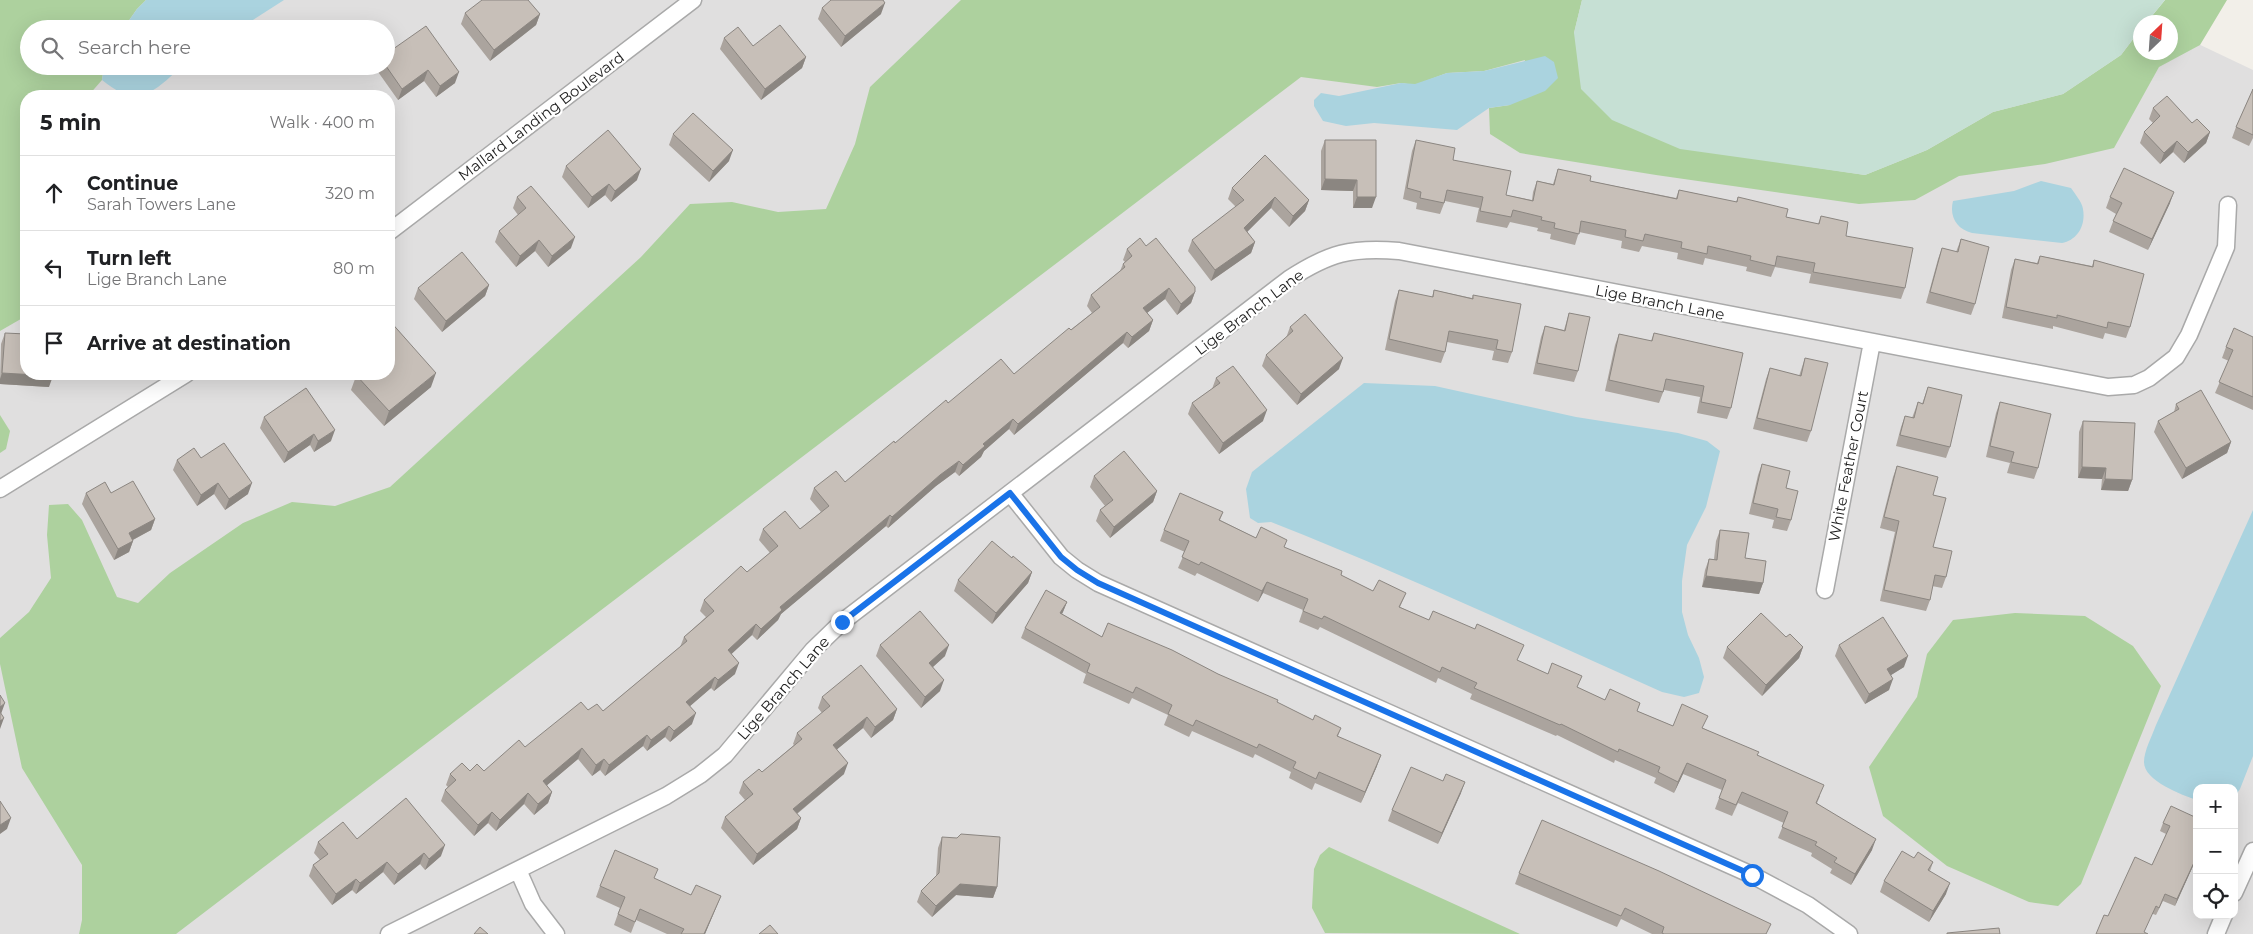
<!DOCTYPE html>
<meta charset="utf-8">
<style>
body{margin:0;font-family:Montserrat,sans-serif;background:#f2f2f2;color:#202124}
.controls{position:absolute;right:15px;bottom:15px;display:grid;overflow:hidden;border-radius:10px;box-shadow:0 5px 20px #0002}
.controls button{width:45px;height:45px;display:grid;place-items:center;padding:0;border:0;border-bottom:1px solid #e0e0e0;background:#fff;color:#202124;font:25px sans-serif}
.compass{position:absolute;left:2133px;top:15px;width:45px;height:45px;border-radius:50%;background:#fff;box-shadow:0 5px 20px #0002;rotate:25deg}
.stop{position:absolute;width:15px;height:15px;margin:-11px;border:4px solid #1a73e8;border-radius:50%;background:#fff}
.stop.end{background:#1a73e8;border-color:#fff;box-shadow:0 1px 5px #0008}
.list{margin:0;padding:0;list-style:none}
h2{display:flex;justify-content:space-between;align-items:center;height:65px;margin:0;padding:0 20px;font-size:21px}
h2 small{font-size:16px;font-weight:400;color:#757577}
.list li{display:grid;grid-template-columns:32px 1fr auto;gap:15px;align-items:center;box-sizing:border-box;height:75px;padding:0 20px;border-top:1px solid #e0e0e0}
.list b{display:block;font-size:19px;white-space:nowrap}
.list p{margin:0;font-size:16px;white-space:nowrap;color:#757577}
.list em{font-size:16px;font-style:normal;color:#757577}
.icon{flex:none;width:28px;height:28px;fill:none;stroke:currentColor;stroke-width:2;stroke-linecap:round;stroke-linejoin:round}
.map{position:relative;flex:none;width:2253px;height:934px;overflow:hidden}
.search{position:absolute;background:#fff;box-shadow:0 5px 20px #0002;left:20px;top:20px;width:375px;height:55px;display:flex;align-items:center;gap:12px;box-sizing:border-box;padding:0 18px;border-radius:28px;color:#757577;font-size:19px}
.panel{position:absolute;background:#fff;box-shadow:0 5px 20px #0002;left:20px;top:90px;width:375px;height:290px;border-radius:20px}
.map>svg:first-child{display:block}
</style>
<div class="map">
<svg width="2253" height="934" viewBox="0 0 2253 934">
<rect width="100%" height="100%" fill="#f2efe9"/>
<path fill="#e0dfdf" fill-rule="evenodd" d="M0,0H2156L2152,22H2140V52H2170L2171,31L2253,70V934H0ZM29,29H386V66H29ZM26,96H389V374H26ZM2197,788H2234V915H2197Z"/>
<path fill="#add19e" d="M0,0H146L137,9L123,29H29V66H104L102,80L88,96H26V316L0,331Z
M961,0H1582L1574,33L1785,163L1865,175L1927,150L1993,112L2063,94L2121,55L2140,30V52H2170V22H2147L2165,0H2227L2200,45L2159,67L2114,148L2045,164L1959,176L1915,200L1859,204L1656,175L1520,153L1490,134L1489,108L1510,105L1525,60L1484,71L1447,73L1415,85L1401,83L1377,87L1301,77L176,934H79L82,920V865L22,768L0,664V638L29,612L51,578L47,535L49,505L68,504L82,520L117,597L138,603L170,573L243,523L292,502L335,506L390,487L641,257L690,204L732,202L778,212L826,209L855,144L870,87Z
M0,415L10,431L6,449L0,453Z
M2015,613L2085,616L2133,646L2161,686L2081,884L2058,906L2029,902L1947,866L1883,816L1869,767L1917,697L1927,654L1953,620Z
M1329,847L1520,934L1325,933L1312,908L1314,869L1320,855Z"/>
<path fill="#c6e0d4" d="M1582,0H2165L2147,22H2140V30L2121,55L2063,94L1993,112L1927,150L1865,175L1680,149L1612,120L1581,89L1574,33Z"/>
<path fill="#aad3df" d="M146,0H284L239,29H123L137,9Z
M1545,56L1554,62L1558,78L1545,91L1510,105L1489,108L1457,130L1374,123L1346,126L1323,121L1314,106V100L1321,93L1339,96L1401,83L1415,84L1447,73L1484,71Z
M104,66H182C154,92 138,110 102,80Z
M2041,181L2071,188C2075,194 2082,202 2083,209C2086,226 2077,240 2062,243L1972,233C1957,229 1949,217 1953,201L2014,191Z
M1364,383L1435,386L1576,417L1678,433L1707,441L1720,451L1706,507L1687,545L1682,581V612L1688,635L1699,658L1704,677L1699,693L1684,697L1662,692C1532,634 1403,574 1271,522L1258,523L1250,518L1246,489L1252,472Z
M2253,510V756L2240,789L2235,796L2234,788H2197V800C2182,795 2144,781 2144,762C2144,751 2152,736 2156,725Z"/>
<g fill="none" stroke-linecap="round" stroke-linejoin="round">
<g stroke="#a9a9a9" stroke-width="19">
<path id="street" d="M389,232L693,0
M0,489L186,374
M1010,493L1061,557L1077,570L1098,583L1752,875L1808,905L1849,934
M1825,590L1872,342
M518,870L533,904L556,934
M2234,893L2253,851
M389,934L666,796L700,775L725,755L813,650L842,622L1289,279C1329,253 1351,247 1399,251L2108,387L2134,385L2149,378L2176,357L2189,335L2226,247L2228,205
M2216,934L2224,915"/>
</g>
<use href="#street" stroke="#fff" stroke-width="16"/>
</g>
<path fill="#aba49e" d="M822,8L881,14L841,47L818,19Z
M465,13L540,14L536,25L490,61L461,24Z
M426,26L455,83L436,97L424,81L398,100L376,69L377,66H386Z
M724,38L753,46L806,57L802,68L761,100L720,49Z
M2253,89V138L2249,146L2232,138L2236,127Z
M2153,108L2192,123L2210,132L2206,143L2184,163L2173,152L2160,164L2140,143L2144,132L2153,123L2149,119Z
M673,134L729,161L709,182L669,145Z
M1325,140H1376L1372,208H1353V191L1321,190V151Z
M1416,140L1453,160L1506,195L1532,200L1533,192L1537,181L1553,184L1558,169L1590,181L1676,198L1679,190L1736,202L1738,197L1786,217L1818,224L1821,216L1846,236L1905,288L1901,299L1809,283L1811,274L1775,267L1771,277L1746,271L1747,267L1705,258L1703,265L1677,259L1678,253L1642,246L1639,252L1621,248L1622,241L1579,232L1575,245L1550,239L1551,234L1537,231L1538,228L1510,222L1507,228L1476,222L1479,208L1445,201L1440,214L1416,209L1417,203L1403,199L1412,151Z
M566,166L637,180L611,202L605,195L588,208L562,177Z
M1232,188L1309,200L1305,211L1289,227L1271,208L1247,232L1255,242L1251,253L1211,281L1188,251L1192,240L1236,207L1228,199Z
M517,197L571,248L548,267L535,251L516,267L495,242L499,231L518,215L513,208Z
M2110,197L2170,203L2148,250L2109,232L2116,214L2106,208Z
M1961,239L1975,304L1971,315L1926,303L1938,259L1942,248L1956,252Z
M1146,246L1195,292L1191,303L1177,315L1165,299L1147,313L1153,320L1149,331L1128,348L1123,343L1014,435L1009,429L984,451L981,457L959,476L955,472L936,486L888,528L886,526L781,614L778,620L757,640L752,635L731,654L735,674L714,691L711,688L690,706L692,724L670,742L665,737L647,751L643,746L605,776L600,770L592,776L578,759L547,785L552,792L548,803L534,815L524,804L496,831L488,823L474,836L441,801L445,790L448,787L446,785L450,774L470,771H484L588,710L603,711L680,647L684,637L706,617L700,611L704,600L747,572L770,553L759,540L763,529H800L821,512L810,499L814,488L845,482L948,403L1014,374L1092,313L1087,306L1091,295L1120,271L1123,264L1125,262L1123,260L1127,249Z
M2040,256L2092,266L2094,260L2130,327L2126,338L2105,333L2103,339L2053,326V329L2002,318L2011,270L2015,259L2037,263Z
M489,285L485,296L442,332L414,299L418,288Z
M1399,290L1432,297L1434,290L1472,298L1473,295L1512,352L1508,363L1492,360L1494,351L1447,342L1445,352L1441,363L1385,350L1395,301Z
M1569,313L1578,371L1574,382L1533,374L1541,337L1545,326L1564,330Z
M1290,327L1339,369L1297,405L1262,366L1266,355L1286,338Z
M5,333L49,387L0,384L1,344Z
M1654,333L1731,408L1727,419L1697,413L1700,397L1664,390L1659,403L1605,391L1615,345L1619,334L1651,341Z
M2253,337V410L2215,393L2229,361L2222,358L2226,347Z
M1805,358L1811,431L1807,442L1753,429L1766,379L1770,368L1799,376Z
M350,374H389L431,387L384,426L351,390L355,379Z
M1216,378L1263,421L1219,454L1188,414L1192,403L1212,389Z
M1928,387L1950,447L1946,458L1896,446L1901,427L1905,416L1912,418L1918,402L1922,404Z
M2000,402L2038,468L2034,479L2007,473L2010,463L1986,457L1996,413Z
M2176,404L2231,442L2227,453L2182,479L2154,432L2158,421L2174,412Z
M264,417L331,441L314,452L310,445L284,463L260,428Z
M2083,421L2132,480L2128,491L2101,490L2102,479L2078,478L2079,432Z
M201,458L248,494L225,510L214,494L197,506L173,470L177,460Z
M1762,464L1791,520L1787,531L1772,528L1774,520L1749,514L1758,475Z
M1897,466L1933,495V547L1946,577L1942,588L1932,586L1930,600L1926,611L1880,601L1895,532L1880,528L1893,477Z
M1094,476L1157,491L1153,502L1110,538L1096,521L1100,510L1105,506L1090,487Z
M86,493H111L155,519L151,530L133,540V541L129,552L114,560L82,504Z
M1223,512L1220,520L1256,538L1285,548L1373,591L1406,593L1400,607L1605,700L1640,703L1637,711L1673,726L1703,728L1758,755L1820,796L1817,803L1872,850L1851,885L1830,873L1832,869L1811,856L1812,853L1778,838L1784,823L1738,803L1732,816L1715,809L1722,790L1683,774L1674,793L1654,783L1656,778L1615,760L1614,763L1557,735L1556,736L1470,699L1472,694L1438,678L1436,683L1320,627L1318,630L1299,622L1303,610L1263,593L1258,602L1197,573L1195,576L1178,568L1185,552L1160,541L1164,530Z
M1720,530L1763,583L1759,594L1702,587L1705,570L1709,559H1714L1716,541Z
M1032,572L1028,583L992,624L954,591L958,580Z
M1067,602L1062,614L1102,637L1218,674L1313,720L1341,728L1338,736L1377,766L1361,803L1315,783L1312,790L1289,778L1291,772L1255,754L1253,758L1192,731L1189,737L1164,725L1168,715L1132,698L1129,704L1083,683L1086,674L1021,638L1025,628Z
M1786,637L1803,647L1799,658L1762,696L1723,658L1727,647Z
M880,645L945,656L933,667L940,691L921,708L876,656Z
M1839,645L1904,667L1891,675L1889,690L1865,704L1835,656Z
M822,697L897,709L893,720L871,738L863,728L837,749L844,774L797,814L801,818L797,829L753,865L721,828L725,817L745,800L739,793L743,782L762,772L794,745L793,744L797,733L822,713L818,708Z
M1461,793L1438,844L1388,821L1392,810Z
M2197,818V857L2175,906L2163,901L2156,915L2153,914L2108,916L2152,865L2166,834L2160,831L2163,823Z
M942,837L997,887L993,898L956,895L932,917L917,902L921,891L936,877L938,848Z
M357,839L441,856L425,870L420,864L394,885L383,872L356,894L352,890L332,905L309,876L313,865L320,860L314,853L318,842Z
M1914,858L1933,862L1930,871L1946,894L1929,922L1880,892L1884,881Z
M1519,873L1767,934H1652L1621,919L1617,927L1515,884Z
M654,878L691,895L721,896L705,934H667L636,920L631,933L614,925L620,908L596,897L600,886Z"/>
<path fill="#8b8681" d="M885,3L881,14L841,47L845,36Z
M540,14L536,25L490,61L494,50Z
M806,57L802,68L761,100L765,89Z
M428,70L424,81L398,100L402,89Z
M459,72L455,83L436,97L440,86Z
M2210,132L2206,143L2184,163L2188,152Z
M2177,141L2173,152L2160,164L2164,153Z
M733,150L729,161L709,182L713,171Z
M641,169L637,180L611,202L615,191Z
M1325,179L1357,180L1353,191L1321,190Z
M609,184L605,195L588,208L592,197Z
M2174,192L2170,203L2148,250L2152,239Z
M1275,197L1271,208L1240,239L1244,228Z
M1357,197H1376L1372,208H1353Z
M1309,200L1305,211L1289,227L1293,216Z
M575,237L571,248L548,267L552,256Z
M539,240L535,251L516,267L520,256Z
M1255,242L1251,253L1211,281L1215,270Z
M489,285L485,296L442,332L446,321Z
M1169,288L1165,299L1139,319L1143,308Z
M1195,292L1191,303L1177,315L1181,304Z
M1153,320L1149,331L1128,348L1132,337Z
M1127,332L1123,343L1014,435L1018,424Z
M1343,358L1339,369L1297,405L1301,394Z
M2,373L53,376L49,387L0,384V379Z
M436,373L431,387L384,426L389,411Z
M1267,410L1263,421L1219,454L1223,443Z
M1013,419L1009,429L984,451L981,457L959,476L963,465L983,444Z
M335,430L331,441L314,452L318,441Z
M314,434L310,445L284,463L288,452Z
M2231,442L2227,453L2182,479L2186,468Z
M959,461L955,472L936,486L888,528L892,517L940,475Z
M2082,467L2106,468L2102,479L2078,478Z
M2105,479L2132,480L2128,491L2101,490Z
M218,483L214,494L197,506L201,495Z
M252,483L248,494L225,510L229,499Z
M1157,491L1153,502L1110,538L1114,527Z
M890,515L886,526L781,614L778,620L757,640L761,629L780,607Z
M155,519L151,530L125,544L129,533Z
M133,541L129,552L114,560L118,549Z
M1032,572L1028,583L992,624L996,613Z
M1706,576L1763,583L1759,594L1702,587Z
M1267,582L1263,593L1258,602L1262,591Z
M1067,602L1063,612L1056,624L1060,613Z
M756,624L752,635L724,661L728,650Z
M949,645L945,656L925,674L929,663Z
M1803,647L1799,658L1762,696L1766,685Z
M1908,656L1904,667L1883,680L1887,669Z
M739,663L735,674L714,691L718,680Z
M715,677L711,688L682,713L686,702Z
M1893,679L1889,690L1865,704L1869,694Z
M944,680L940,691L921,708L925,697Z
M5,703L1,714L0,715V707Z
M897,709L893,720L871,738L875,727Z
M696,713L692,724L670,742L674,731Z
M867,717L863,728L829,756L833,745Z
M4,718L0,729V721Z
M669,726L665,737L647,751L651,740Z
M647,735L643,746L605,776L609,765Z
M582,748L578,759L539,792L543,781Z
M1381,755L1377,766L1361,803L1365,792Z
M604,759L600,770L592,776L596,765Z
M848,763L844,774L789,820L793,809Z
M1687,763L1683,774L1674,793L1678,782Z
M1465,782L1461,793L1438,844L1442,833Z
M552,792L548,803L534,815L538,804Z
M528,793L524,804L496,831L500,820Z
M492,812L488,823L474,836L478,825Z
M11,818L7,829L0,834V825Z
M801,818L797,829L753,865L757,854Z
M1876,839L1872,850L1851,885L1855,874Z
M445,845L441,856L425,870L429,859Z
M424,853L420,864L394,885L398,874Z
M2197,856V857L2175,906L2177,899Z
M387,862L383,872L356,894L360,883Z
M356,879L352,890L332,905L336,894Z
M1950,883L1946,894L1929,922L1933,911Z
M960,884L997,887L993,898L956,895L932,917L936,906Z
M721,896L705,934H704Z"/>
<path fill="#c7bfb8" stroke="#8b8681" d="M482,0H528L540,14L494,50L465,13Z
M831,0H883L885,3L845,36L822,8Z
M780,25L806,57L765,89L724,38L738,27L753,46Z
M426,26L459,72L440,86L428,70L402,89L386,66V54Z
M2253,89V135L2236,127Z
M2167,96L2192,123L2197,119L2210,132L2188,152L2177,141L2164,153L2144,132L2160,116L2153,108Z
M693,113L733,150L713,171L673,134Z
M608,130L641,169L615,191L609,184L592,197L566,166Z
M1325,140H1376V197H1357V180L1325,179Z
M1416,140L1455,148L1453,160L1511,171L1506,195L1533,201L1537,181L1554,185L1558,169L1591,176L1590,181L1677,199L1679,190L1737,202L1738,197L1788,209L1786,217L1819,224L1821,216L1848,222L1846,236L1913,248L1905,288L1813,272L1815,263L1777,256L1775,266L1750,260L1751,256L1708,246L1707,254L1681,248L1682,242L1645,234L1643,241L1625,237L1626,230L1581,221L1579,234L1554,228L1555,223L1541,220L1542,217L1513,210L1511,217L1480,211L1483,197L1447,190L1444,203L1420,198L1421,192L1407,188Z
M1265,155L1309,200L1293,216L1275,197L1244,228L1255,242L1215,270L1192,240L1244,200L1232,188Z
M2124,168L2174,192L2152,239L2113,221L2122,203L2110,197Z
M531,186L575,237L552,256L539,240L520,256L499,231L526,208L517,197Z
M1140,238L1146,246L1156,238L1195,287V292L1181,304L1169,288L1143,308L1153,320L1132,337L1127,332L1018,424L1013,419L983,444L985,446L963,465L959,461L940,475L892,517L890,515L780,607L782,610L761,629L756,624L728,650L739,663L718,680L715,677L686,702L696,713L674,731L669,726L651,740L647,735L609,765L604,759L596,765L582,748L543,781L552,792L538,804L528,793L500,820L492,812L478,825L445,790L456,780L450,774L462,763L470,771L477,764L484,771L519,740L525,747L581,702L588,710L597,704L603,711L687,641L684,637L714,611L704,600L741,566L747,572L778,546L763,529L785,511L800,529L829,506L814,488L836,471L845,482L894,441L895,443L946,400L948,403L1001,359L1014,374L1069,328L1071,330L1100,307L1091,295L1125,267L1123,264L1132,256L1127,249Z
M1961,239L1989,247L1975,304L1930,292L1942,248L1958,252Z
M462,252L489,285L446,321L418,288Z
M2040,256L2093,267L2094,260L2144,274L2130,327L2108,322L2107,328L2057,315V318L2006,307L2015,259L2038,264Z
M1399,290L1433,297L1434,290L1473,299V295L1521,304L1512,352L1496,349L1498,340L1449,331L1445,352L1389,339Z
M1569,313L1590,317L1578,371L1537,363L1545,326L1565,331Z
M1305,314L1343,358L1301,394L1266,355L1293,331L1290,327Z
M389,320L436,373L389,411L356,375L358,374H389Z
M2234,328L2253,337V397L2219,382L2233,350L2226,347Z
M5,333L26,334V374H53V376L2,373Z
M1654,333L1743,353L1731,408L1701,402L1704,386L1666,379L1663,392L1609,380L1619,334L1652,341Z
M1805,358L1828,363L1811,431L1757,418L1770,368L1801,376Z
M1233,366L1267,410L1223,443L1192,403L1220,383L1216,378Z
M1928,387L1962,395L1950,447L1900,435L1905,416L1914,418L1918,402L1923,404Z
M306,388L335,430L318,441L314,434L288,452L264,417Z
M2201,390L2231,442L2186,468L2158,421L2179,409L2176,404Z
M2000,402L2051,414L2038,468L2011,462L2014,452L1990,446Z
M2083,421L2135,423L2132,480L2105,479L2106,468L2082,467Z
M224,443L252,483L229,499L218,483L201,495L177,460L194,448L201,458Z
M1124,451L1157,491L1114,527L1100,510L1113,500L1094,476Z
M1762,464L1790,471L1786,488L1798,491L1791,520L1776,517L1778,509L1753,503Z
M1897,466L1938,477L1933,495L1946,498L1933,547L1952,551L1946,577L1935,575L1930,600L1884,590L1899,521L1884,517Z
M133,481L155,519L129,533L133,541L118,549L86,493L105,482L111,493Z
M1180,493L1223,512L1219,520L1256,538L1261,527L1287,540L1284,547L1342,571L1341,575L1373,591L1379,580L1406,593L1399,607L1429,620L1433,611L1475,629L1477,624L1524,645L1517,660L1548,674L1552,663L1582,676L1577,687L1605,700L1610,689L1640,703L1637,711L1673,726L1682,704L1708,716L1702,728L1759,752L1757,755L1824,785L1816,803L1876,839L1855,874L1834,862L1837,858L1815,845L1817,842L1782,827L1788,812L1742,792L1736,805L1719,798L1726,780L1687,763L1678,782L1658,772L1660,767L1619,749L1618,752L1561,724L1560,725L1474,688L1477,683L1442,667L1440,672L1324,616L1322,619L1303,611L1308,599L1267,582L1262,591L1201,562L1199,565L1182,557L1189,541L1164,530Z
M1720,530L1749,533L1745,558L1766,561L1763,583L1706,576L1709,559L1717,560Z
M992,541L1012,558L1013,556L1032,572L996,613L958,580Z
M1046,590L1067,602L1060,613L1102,637L1108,623L1172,650L1218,674L1278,700L1277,702L1313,720L1315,715L1341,728L1337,736L1381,755L1365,792L1319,772L1316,779L1293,768L1296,762L1259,744L1257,748L1196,720L1193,726L1168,714L1172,705L1136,687L1133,693L1087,672L1090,664L1025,628Z
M920,611L949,645L929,663L944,680L925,697L880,645Z
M1761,613L1786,637L1790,634L1803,647L1766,685L1727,647Z
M1883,617L1908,656L1887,669L1893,679L1869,694L1839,645Z
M861,665L897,709L875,727L867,717L833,745L848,763L793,809L801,818L757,854L725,817L753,794L743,782L759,769L762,772L802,739L797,733L830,706L822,697Z
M0,695L5,703L0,707Z
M0,712L4,718L0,721Z
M1411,767L1443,781L1446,774L1465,782L1442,833L1392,810Z
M406,798L445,845L429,859L424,853L398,874L387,862L360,883L356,879L336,894L313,865L328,854L318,842L343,822L357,839Z
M0,801L11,818L0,825Z
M2171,806L2197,818V856L2177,899L2165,894L2159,908L2156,906L2144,932L2148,934H2096L2104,915L2108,916L2135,857L2152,865L2170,826L2163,823Z
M1542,820L1659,871L1771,924L1766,934H1664L1662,933L1664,927L1625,908L1621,916L1519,873Z
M961,834L1000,837L997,887L960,884L936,906L921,891L939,873L942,837L957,838Z
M615,850L658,869L654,878L691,895L696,885L721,896L704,934H681L684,929L640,909L635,922L618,914L625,897L600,886Z
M1902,851L1914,858L1918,852L1933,862L1928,870L1950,883L1933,911L1884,881Z
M770,925L778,934H759Z
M480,927L488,934H474Z
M1999,928L2000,934H1947V933Z"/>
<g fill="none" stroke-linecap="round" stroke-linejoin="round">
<path stroke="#1a73e8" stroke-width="6" d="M842,622L1010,493L1061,557L1077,570L1098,583L1752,875"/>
</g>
<g text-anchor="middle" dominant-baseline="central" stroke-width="4.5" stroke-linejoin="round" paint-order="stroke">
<g font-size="15" fill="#222" stroke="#fff">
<text transform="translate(541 116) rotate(-37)">Mallard Landing Boulevard</text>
<text transform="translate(1660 302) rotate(11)">Lige Branch Lane</text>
<text transform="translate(1249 312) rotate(-37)">Lige Branch Lane</text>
<text transform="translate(1848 466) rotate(-79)">White Feather Court</text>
<text transform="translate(783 688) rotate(-49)">Lige Branch Lane</text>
</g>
</g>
</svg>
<div class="controls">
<button>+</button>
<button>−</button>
<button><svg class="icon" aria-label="locate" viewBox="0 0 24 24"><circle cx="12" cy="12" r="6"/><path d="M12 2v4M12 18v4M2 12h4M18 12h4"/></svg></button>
</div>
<svg class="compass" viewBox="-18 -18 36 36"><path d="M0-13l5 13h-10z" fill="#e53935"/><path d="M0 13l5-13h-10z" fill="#757577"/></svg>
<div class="stop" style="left:1752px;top:875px"></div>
<div class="stop end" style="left:842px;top:622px"></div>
<div class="search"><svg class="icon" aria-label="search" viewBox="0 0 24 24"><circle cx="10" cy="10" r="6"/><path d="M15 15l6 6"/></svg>Search here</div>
<section class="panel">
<h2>5 min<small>Walk · 400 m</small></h2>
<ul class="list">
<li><svg class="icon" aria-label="ahead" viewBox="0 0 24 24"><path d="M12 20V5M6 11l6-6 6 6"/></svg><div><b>Continue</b><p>Sarah Towers Lane</p></div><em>320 m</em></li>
<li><svg class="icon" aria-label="left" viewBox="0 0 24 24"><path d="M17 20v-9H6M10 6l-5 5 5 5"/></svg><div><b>Turn left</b><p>Lige Branch Lane</p></div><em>80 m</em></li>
<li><svg class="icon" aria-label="arrive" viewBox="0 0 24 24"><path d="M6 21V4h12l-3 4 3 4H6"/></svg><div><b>Arrive at destination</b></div></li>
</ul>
</section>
</div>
